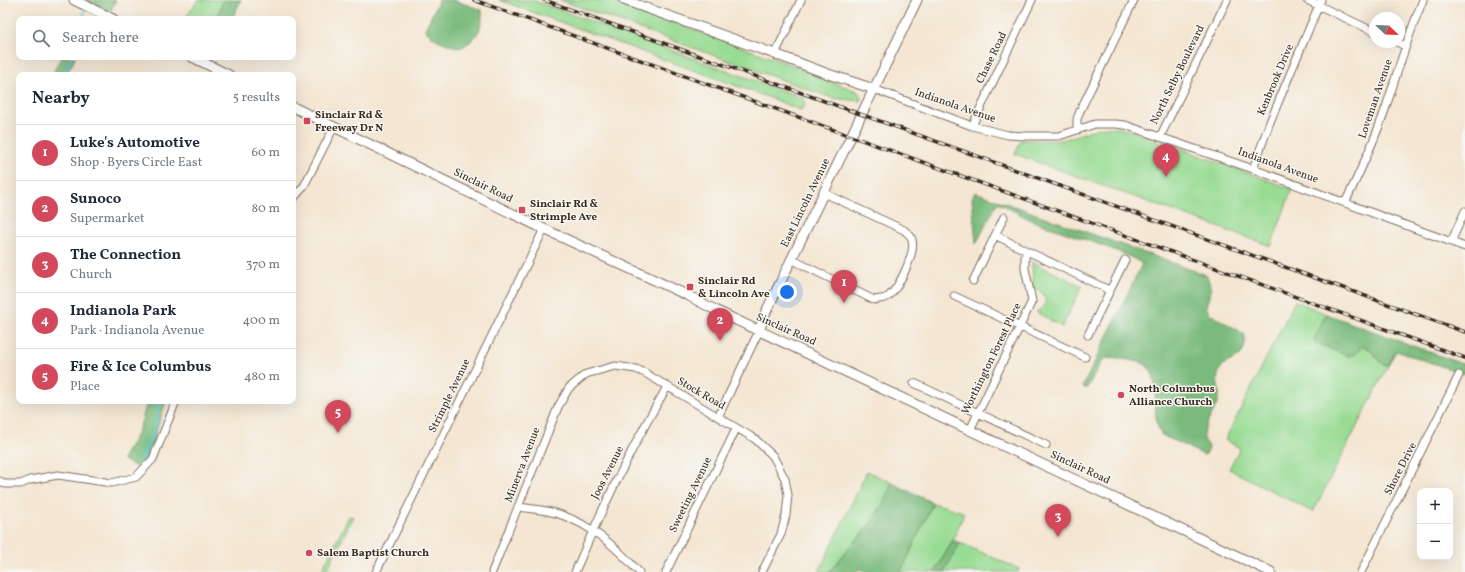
<!DOCTYPE html>
<meta charset="utf-8">
<style>
body{margin:0;font-family:Vollkorn,serif;background:#f2f2f3;color:#1f2937}
.controls{position:absolute;right:12px;bottom:12px;display:grid;overflow:hidden;border-radius:8px;box-shadow:0 4px 16px #0002}
.controls button{width:36px;height:36px;display:grid;place-items:center;padding:0;border:0;border-bottom:1px solid #e0e1e3;background:#fff;color:#1f2937;font:20px sans-serif}
.compass{position:absolute;left:1369px;top:12px;width:36px;height:36px;border-radius:50%;background:#fff;box-shadow:0 4px 16px #0002;rotate:113deg}
.you{position:absolute;left:787px;top:292px;width:14px;height:14px;margin:-10px;border:3px solid #fff;border-radius:50%;background:#1a73e8;box-shadow:0 0 0 6px #1a73e833}
.badge{display:grid;place-items:center;width:26px;height:26px;border-radius:50%;background:#d1495b;color:#fff;font-size:13px;font-weight:700}
.pin{position:absolute;translate:-50% -33px;filter:drop-shadow(0 1px 2px #0008)}
.pin::after{content:'';position:absolute;top:21px;width:14px;height:12px;background:inherit;clip-path:polygon(0 0,100% 0,50% 100%)}
.list{margin:0;padding:0;list-style:none}
h2{display:flex;justify-content:space-between;align-items:center;height:52px;margin:0;padding:0 16px;font-size:17px}
h2 small{font-size:13px;font-weight:400;color:#747a83}
.list li{display:grid;grid-template-columns:26px 1fr auto;gap:12px;align-items:center;box-sizing:border-box;height:56px;padding:0 16px;border-top:1px solid #e0e1e3}
.list b{display:block;font-size:15px;white-space:nowrap}
.list p{margin:0;font-size:13px;white-space:nowrap;color:#747a83}
.list em{font-size:13px;font-style:normal;color:#747a83}
.icon{flex:none;width:22px;height:22px;fill:none;stroke:currentColor;stroke-width:2;stroke-linecap:round;stroke-linejoin:round}
.map{position:relative;flex:none;width:1465px;height:572px;overflow:hidden}
.search{position:absolute;background:#fff;box-shadow:0 4px 16px #0002;left:16px;top:16px;width:280px;height:44px;display:flex;align-items:center;gap:10px;box-sizing:border-box;padding:0 14px;border-radius:8px;color:#747a83;font-size:15px}
.panel{position:absolute;background:#fff;box-shadow:0 4px 16px #0002;left:16px;top:72px;width:280px;height:332px;border-radius:8px}
.map>svg:first-child{display:block}
</style>
<div class="map">
<svg width="1465" height="572" viewBox="0 0 1465 572">
<rect width="100%" height="100%" fill="#f6f6f2"/>
<filter id="ink" filterUnits="userSpaceOnUse"><feTurbulence type="fractalNoise" baseFrequency=".025" numOctaves="2"/><feDisplacementMap in="SourceGraphic" scale="8" xChannelSelector="R" yChannelSelector="G"/><feConvolveMatrix kernelMatrix="1 2 1 2 8 2 1 2 1" color-interpolation-filters="sRGB"/></filter>
<filter id="wash" filterUnits="userSpaceOnUse"><feTurbulence type="fractalNoise" baseFrequency=".012" numOctaves="4" result="noise"/><feDisplacementMap in="SourceGraphic" scale="16" xChannelSelector="R" yChannelSelector="G"/><feGaussianBlur stdDeviation="0.9" result="paint"/><feColorMatrix in="noise" values="0 0 0 0 0 0 0 0 0 0 0 0 0 0 0 0 0 1.4 0 .05"/><feComposite in="paint" operator="in"/></filter>
<g filter="url(#wash)">
<rect width="100%" height="100%" fill="#f4e6d2"/>
<path fill="#98db93" stroke="#6a8258" d="M198,0H223L217,19H185Z
M499,0H532L803,98L805,102L804,107L800,110L773,99Z
M560,0H611L797,67L826,80L857,91L860,95L861,99L860,101L832,98Z
M1105,127L1118,128L1132,131L1292,189L1271,246L1015,154L1021,140C1036,140 1052,142 1066,139C1079,135 1091,129 1105,127Z
M1032,262L1082,286L1062,327L1036,312L1041,309L1046,302L1042,292L1033,288Z
M1295,301L1329,315L1325,316L1315,342L1348,356L1356,354L1362,346L1368,348L1384,365L1389,364L1313,512L1229,469L1240,448L1225,440Z
M867,471L892,483L882,506L870,524L829,572H819Z
M933,503L963,512V516L953,540L935,572H901Z
M349,516L353,517L326,572H321Z
M960,543L1019,569L1018,572H944Z"/>
<path fill="#7abb7d" stroke="#5a724e" d="M85,0H116L111,10L107,11Z
M223,0H241L232,19H217Z
M439,0H453L482,10C483,28 477,40 460,48C449,45 430,39 425,29Z
M61,57H76L66,75H52Z
M975,192L1206,275C1208,280 1211,285 1211,290C1210,297 1204,304 1208,311C1212,317 1237,328 1245,335C1246,368 1227,353 1219,372C1215,380 1220,388 1219,396C1217,410 1201,427 1204,439C1205,442 1207,445 1209,448L1207,453L1204,455L1162,435C1147,416 1167,369 1139,362C1129,359 1116,359 1105,358L1102,361L1087,388H1084L1083,386L1141,266V262L1117,251L1033,221L999,203H997L976,244L972,198Z
M1329,315L1465,365V374L1396,351L1389,364L1384,365L1368,348L1362,346L1356,354L1348,356L1319,344L1315,342L1314,340L1325,316Z
M147,401H166L148,457L142,464L136,467L123,460C124,452 131,446 135,438C141,426 144,414 147,401Z
M892,483L933,503L901,572H865V571L860,569L855,572H829L870,524L882,506Z
M953,540L960,543L944,572H935Z"/>
<g fill="none" stroke-linecap="round" stroke-linejoin="round">
<path stroke="#5cc4d9" stroke-width="2" d="M83,19L85,9
M65,75L71,57
M140,462L155,428L160,401"/>
</g>
</g>
<g filter="url(#ink)">
<g fill="none" stroke-linecap="round" stroke-linejoin="round">
<g stroke="#7c6c5d" stroke-width="9">
<path id="minor" d="M1307,0L1375,32
M1397,42L1405,46
M775,54L801,0
M874,89L972,126L1008,135L1027,136H1059L1095,124H1116L1125,125L1253,169L1465,247
M972,126L1032,0
M1077,130V119L1080,111L1134,0
M1160,137L1227,0
M1253,169L1270,122L1321,0
M293,199L304,186L334,127
M1345,203C1360,172 1375,140 1386,107C1398,71 1408,35 1423,0
M1451,242L1465,211
M1027,251L1109,290
M791,259L874,300C879,299 885,299 889,296C899,287 918,250 911,237C910,235 906,232 904,230L824,193
M973,281L1004,217
M954,296L1085,357
M1088,335L1125,260
M914,383L1046,445
M718,417L759,331
M970,430L1032,301L1025,269V257L1027,251L995,235
M0,481L5,484H21L30,480L58,475L112,483L136,477L153,459L176,401
M519,507C532,509 547,510 559,514C592,525 616,547 639,572
M376,572L544,229
M492,572L558,407L569,388L586,374L615,366L636,369L645,373L755,439L773,456L785,479L788,495L786,515L781,534L762,572
M575,572C602,508 632,446 667,387
M666,572L736,429
M1361,572L1459,375"/>
</g>
<g stroke="#7c6c5d" stroke-width="11">
<path id="major" d="M74,0L113,19
M624,0L775,54L828,74L874,89
M192,57L229,75
M293,107L544,229L689,296L717,311L1271,572
M759,331L765,314L917,0"/>
</g>
<use href="#minor" stroke="#fff" stroke-width="7"/>
<use href="#major" stroke="#fff" stroke-width="9"/>
<g stroke="#3b2a1e" stroke-width="3.5">
<path id="rail" d="M474,0L1465,358
M544,0L1465,332"/>
</g>
<use href="#rail" stroke="#f6f6f2" stroke-width="2" stroke-dasharray="6" stroke-linecap="butt"/>
</g>
</g>
<g fill="#d1495b" stroke="#f6f6f2" stroke-width="1.5">
<rect x="303" y="117" width="8" height="8" rx="2"/>
<rect x="518" y="206" width="8" height="8" rx="2"/>
<rect x="686" y="283" width="8" height="8" rx="2"/>
<circle cx="1121" cy="395" r="4"/>
<circle cx="309" cy="553" r="4"/>
</g>
<g text-anchor="middle" dominant-baseline="central" stroke-width="3" stroke-linejoin="round" paint-order="stroke">
<g font-size="11" fill="#3b2a1e" stroke="#f6f6f2">
<text transform="translate(992 58) rotate(-64)">Chase Road</text>
<text transform="translate(1178 75) rotate(-64)">North Selby Boulevard</text>
<text transform="translate(1276 80) rotate(-67)">Kenbrook Drive</text>
<text transform="translate(1376 99) rotate(-71)">Loveman Avenue</text>
<text transform="translate(955 106) rotate(19)">Indianola Avenue</text>
<text transform="translate(1278 166) rotate(20)">Indianola Avenue</text>
<text transform="translate(483 186) rotate(26)">Sinclair Road</text>
<text transform="translate(806 203) rotate(-64)">East Lincoln Avenue</text>
<text transform="translate(786 330) rotate(24)">Sinclair Road</text>
<text transform="translate(992 359) rotate(-64)">Worthington Forest Place</text>
<text transform="translate(701 394) rotate(30)">Stock Road</text>
<text transform="translate(450 396) rotate(-64)">Strimple Avenue</text>
<text transform="translate(523 465) rotate(-69)">Minerva Avenue</text>
<text transform="translate(1080 468) rotate(25)">Sinclair Road</text>
<text transform="translate(1401 469) rotate(-63)">Shore Drive</text>
<text transform="translate(608 473) rotate(-63)">Joos Avenue</text>
<text transform="translate(691 495) rotate(-64)">Sweeting Avenue</text>
</g>
<g font-size="11" font-weight="bold" fill="#3b2a1e" stroke="#f6f6f2" text-anchor="start">
<text x="315" y="115">Sinclair Rd &amp;<tspan x="315" dy="13">Freeway Dr N</tspan></text>
<text x="530" y="204">Sinclair Rd &amp;<tspan x="530" dy="13">Strimple Ave</tspan></text>
<text x="698" y="281">Sinclair Rd<tspan x="698" dy="13">&amp; Lincoln Ave</tspan></text>
<text x="1129" y="389">North Columbus<tspan x="1129" dy="13">Alliance Church</tspan></text>
<text x="317" y="553">Salem Baptist Church</text>
</g>
</g>
</svg>
<div class="controls">
<button>+</button>
<button>−</button>
</div>
<svg class="compass" viewBox="-18 -18 36 36"><path d="M0-13l5 13h-10z" fill="#e53935"/><path d="M0 13l5-13h-10z" fill="#747a83"/></svg>
<div class="you"></div>
<div class="pin badge" style="left:844px;top:303px">1</div>
<div class="pin badge" style="left:720px;top:341px">2</div>
<div class="pin badge" style="left:1058px;top:537px">3</div>
<div class="pin badge" style="left:1166px;top:177px">4</div>
<div class="pin badge" style="left:338px;top:433px">5</div>
<div class="search"><svg class="icon" aria-label="search" viewBox="0 0 24 24"><circle cx="10" cy="10" r="6"/><path d="M15 15l6 6"/></svg>Search here</div>
<section class="panel">
<h2>Nearby<small>5 results</small></h2>
<ul class="list">
<li><span class="badge">1</span><div><b>Luke's Automotive</b><p>Shop · Byers Circle East</p></div><em>60 m</em></li>
<li><span class="badge">2</span><div><b>Sunoco</b><p>Supermarket</p></div><em>80 m</em></li>
<li><span class="badge">3</span><div><b>The Connection</b><p>Church</p></div><em>370 m</em></li>
<li><span class="badge">4</span><div><b>Indianola Park</b><p>Park · Indianola Avenue</p></div><em>400 m</em></li>
<li><span class="badge">5</span><div><b>Fire &amp; Ice Columbus</b><p>Place</p></div><em>480 m</em></li>
</ul>
</section>
</div>
